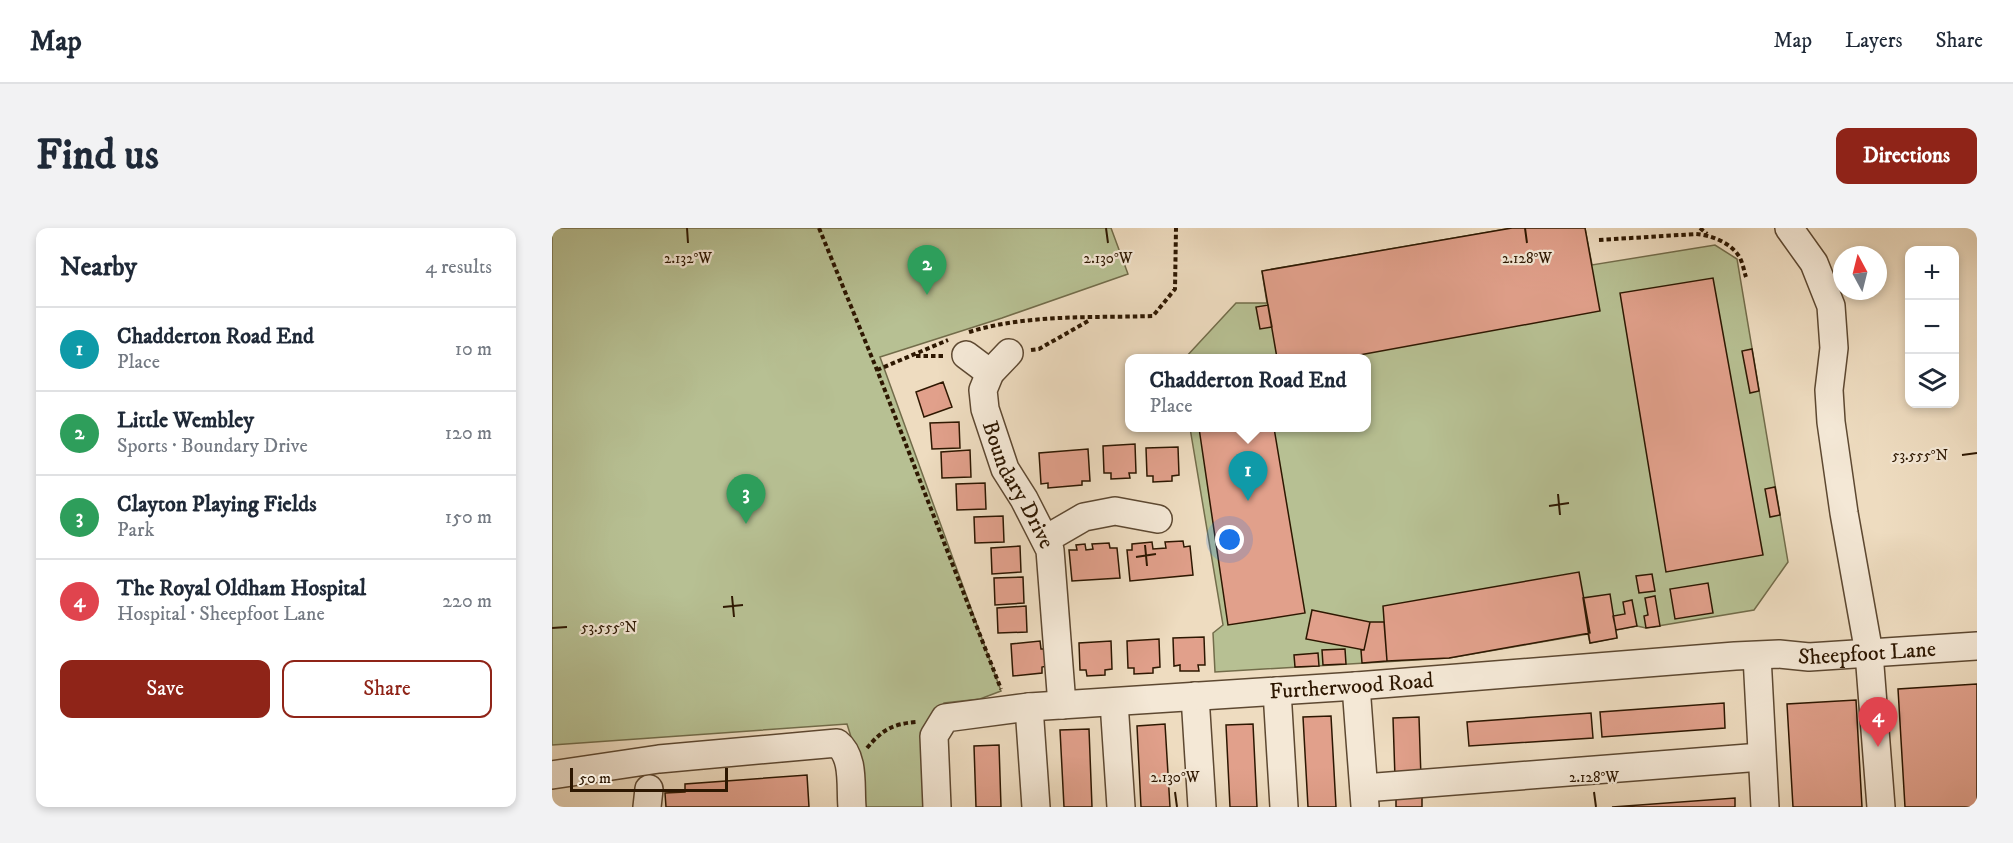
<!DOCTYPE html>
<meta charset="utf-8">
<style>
body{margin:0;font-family:"IM FELL DW Pica",serif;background:#f2f2f3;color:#1f2937}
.controls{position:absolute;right:18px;top:18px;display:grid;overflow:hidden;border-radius:12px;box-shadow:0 3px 9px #0003}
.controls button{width:54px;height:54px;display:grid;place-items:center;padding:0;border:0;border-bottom:2px solid #e0e1e3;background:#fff;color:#1f2937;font:30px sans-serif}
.compass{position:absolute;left:1281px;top:18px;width:54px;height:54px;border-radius:50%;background:#fff;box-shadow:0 3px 9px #0003;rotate:353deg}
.scale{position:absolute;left:18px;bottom:15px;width:158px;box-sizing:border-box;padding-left:6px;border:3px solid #2d1701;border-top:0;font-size:16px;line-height:21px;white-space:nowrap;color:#2d1701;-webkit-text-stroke:4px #f4e8d6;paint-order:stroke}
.you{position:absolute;left:678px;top:312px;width:21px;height:21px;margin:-15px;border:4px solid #fff;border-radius:50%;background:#1a73e8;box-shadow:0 0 0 9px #1a73e833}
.badge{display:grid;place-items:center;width:39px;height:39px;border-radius:50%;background:#8f2418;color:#fff;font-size:20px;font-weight:700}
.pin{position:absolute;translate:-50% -50px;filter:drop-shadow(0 2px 3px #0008)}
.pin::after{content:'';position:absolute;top:32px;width:21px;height:18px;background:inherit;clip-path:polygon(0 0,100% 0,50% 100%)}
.popup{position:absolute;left:573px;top:126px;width:246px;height:78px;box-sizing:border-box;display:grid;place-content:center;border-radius:12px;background:#fff;filter:drop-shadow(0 2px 4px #0005);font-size:20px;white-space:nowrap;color:#747a83}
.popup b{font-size:22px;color:#1f2937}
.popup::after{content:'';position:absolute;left:50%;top:100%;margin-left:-12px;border:12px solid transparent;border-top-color:#fff}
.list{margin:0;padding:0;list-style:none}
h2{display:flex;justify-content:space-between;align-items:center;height:78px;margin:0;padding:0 24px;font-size:26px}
h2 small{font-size:20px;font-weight:400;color:#747a83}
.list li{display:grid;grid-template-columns:39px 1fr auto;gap:18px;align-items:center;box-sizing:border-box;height:84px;padding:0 24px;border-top:2px solid #e0e1e3}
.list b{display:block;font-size:22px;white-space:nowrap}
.list p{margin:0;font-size:20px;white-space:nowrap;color:#747a83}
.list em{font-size:20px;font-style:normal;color:#747a83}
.actions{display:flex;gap:12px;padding:18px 24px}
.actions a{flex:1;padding:14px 0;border:2px solid #8f2418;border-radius:12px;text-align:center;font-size:21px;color:#8f2418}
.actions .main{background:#8f2418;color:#fff}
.icon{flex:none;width:33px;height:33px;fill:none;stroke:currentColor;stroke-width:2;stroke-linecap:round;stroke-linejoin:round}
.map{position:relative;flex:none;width:1425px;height:579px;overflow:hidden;border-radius:12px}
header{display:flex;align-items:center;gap:36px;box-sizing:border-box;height:84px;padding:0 30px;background:#fff;border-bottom:2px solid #e0e1e3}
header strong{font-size:28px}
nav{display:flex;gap:33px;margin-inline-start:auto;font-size:21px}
.intro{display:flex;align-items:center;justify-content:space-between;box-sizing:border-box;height:144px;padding:0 36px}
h1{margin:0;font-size:42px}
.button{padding:15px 27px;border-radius:12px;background:#8f2418;color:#fff;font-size:21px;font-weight:700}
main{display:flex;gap:36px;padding:0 36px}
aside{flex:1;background:#fff;border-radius:12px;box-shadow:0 3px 9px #0003}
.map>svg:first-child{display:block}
</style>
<header>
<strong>Map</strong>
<nav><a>Map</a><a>Layers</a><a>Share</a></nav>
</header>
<div class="intro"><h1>Find us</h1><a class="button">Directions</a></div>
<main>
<aside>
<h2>Nearby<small>4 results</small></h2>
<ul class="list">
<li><span class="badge" style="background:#0f9aa8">1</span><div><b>Chadderton Road End</b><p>Place</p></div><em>10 m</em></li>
<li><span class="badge" style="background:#2e9e5b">2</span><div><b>Little Wembley</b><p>Sports · Boundary Drive</p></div><em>120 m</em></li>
<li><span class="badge" style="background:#2e9e5b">3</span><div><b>Clayton Playing Fields</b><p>Park</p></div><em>150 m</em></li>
<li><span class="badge" style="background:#e0444e">4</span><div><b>The Royal Oldham Hospital</b><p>Hospital · Sheepfoot Lane</p></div><em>220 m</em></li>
</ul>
<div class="actions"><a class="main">Save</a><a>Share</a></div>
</aside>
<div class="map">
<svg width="1425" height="579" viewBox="0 0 1425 579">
<rect width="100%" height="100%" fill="#eedcc0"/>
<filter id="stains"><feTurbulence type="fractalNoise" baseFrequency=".00333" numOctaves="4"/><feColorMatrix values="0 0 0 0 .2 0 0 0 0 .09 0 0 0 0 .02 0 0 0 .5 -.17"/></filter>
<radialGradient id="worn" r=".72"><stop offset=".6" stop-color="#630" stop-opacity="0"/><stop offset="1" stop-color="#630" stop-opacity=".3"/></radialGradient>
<path fill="#b7c093" stroke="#726c4a" stroke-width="1.5" d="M0,0H559L576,46L450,90L328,129L449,463L428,471L392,475L372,502L378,579H312L300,512L295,496L0,517Z
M960,0H1033L1040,37L1163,17L1185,31L1236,334L1202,382L1094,400L1085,398L1064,402L1065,410L1038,415L1036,406L897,430L663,444L661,405L671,397L638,200H814V130H633L684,75H715L710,43Z"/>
<path fill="#e1a08b" stroke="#2d1701" stroke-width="1.5" d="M960,0H1033L1048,83L791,130H725L710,43Z
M1161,50L1211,327L1114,344L1068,65Z
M716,77L720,99L708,101L704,79Z
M1200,121L1207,163L1198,165L1190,123Z
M391,154L400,179L372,189L364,164Z
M407,194L408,220L380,221L378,195Z
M647,200H722L753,385L676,397Z
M583,216L584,245H577L578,250L559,251V245H552L551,218Z
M626,219L627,247L620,248V253L601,254V248H595L594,220Z
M536,221L538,253H530V257L496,260V255L489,256L487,225Z
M418,222L419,249L390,250L389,224Z
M433,255L434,281L405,282L404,256Z
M1223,259L1228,287L1218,289L1213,261Z
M451,288L452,314L423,315L422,289Z
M631,313L632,319L638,318L641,347L578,353L575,322H580V316L600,314L601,321L614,320L613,314Z
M557,315L558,320H565L568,350L520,353L517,322H525L524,317L533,316L534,322L541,321L540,316Z
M468,318L469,344L440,346L439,320Z
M1027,344L1038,405L897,430L835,433L831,378Z
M1100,346L1103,363L1087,365L1084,348Z
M471,349L472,375L443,377L442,350Z
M1156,355L1161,385L1123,391L1118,361Z
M1058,366L1065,410L1038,415L1031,370Z
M1103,368L1108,398L1094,400L1092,388L1096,387L1093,370Z
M1080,372L1085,398L1064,402L1061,388L1073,386L1071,374Z
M474,378L475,404L446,405L445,380Z
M760,382L818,394L812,422L754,411Z
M818,394H832L835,433L810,435L809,422H812Z
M652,409L653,437H646L647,443H628V437L622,438L621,410Z
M607,411L608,439L601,440V445L582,446V440H576L575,413Z
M488,413L489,421H493L495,438L490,439V445L461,448L459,416Z
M559,413L560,441L553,442V447L535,448L534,442H528L527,415Z
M793,421L794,436L771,437L770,422Z
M766,425L767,438L743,439L742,427Z
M1425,456V579H1353L1346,461Z
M1304,472L1310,579H1241L1235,476Z
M1172,475L1173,500L1050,509L1048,484Z
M1039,485L1041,510L917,518L915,494Z
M779,488L784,579H756L751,489Z
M867,489L869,550H843L841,490Z
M613,496L618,579H589L585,498Z
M701,496L705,579H678L674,497Z
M537,501L540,579H512L508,502Z
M447,517L449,579H424L422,518Z
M255,547L257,579H114L113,565L133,564V556Z
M870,565V579H844V566Z
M1183,570V579H1060Z"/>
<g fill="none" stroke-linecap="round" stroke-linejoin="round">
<g stroke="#5d4831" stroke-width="30">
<g id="minor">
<path d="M1237,0L1262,35L1279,78L1282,120L1277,162L1279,194L1292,285L1317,425L1329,579"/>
<path id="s1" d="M457,125L438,145L431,162L433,181L453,241L472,271L498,322L510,477"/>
<path d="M414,127L438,145"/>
<path d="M494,311L532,289L563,283L606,291"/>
<path d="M1205,428L1213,579"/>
<path d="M804,458L813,578"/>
<path d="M725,463L732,579"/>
<path d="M643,468L650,579"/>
<path d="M562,474L569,579"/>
<path d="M477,479L484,579"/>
<path d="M0,547L107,531L285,515C303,529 298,558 300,579"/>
<path d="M812,560L1209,529"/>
<path d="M95,579L97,561"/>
<path id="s2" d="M385,579L382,508L393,490L477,479L804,458L1183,428L1227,426L1257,429L1425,418"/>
</g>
</g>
<path stroke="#2d1701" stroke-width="4" stroke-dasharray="4.5 3" stroke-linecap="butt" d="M267,0L325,142L449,461
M1148,0L1155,6
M1047,12L1144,6C1159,7 1180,15 1188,30C1191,36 1192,43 1194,49
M417,104C475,86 540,90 601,88L623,61L624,0
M479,122L487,121L538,92
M364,128H392
M325,142L396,112
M315,520C330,502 340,496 364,494"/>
<use href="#minor" stroke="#f4e8d6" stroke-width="27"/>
</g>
<path fill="none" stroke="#2d1701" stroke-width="2" d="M135,0L136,15M554,0L556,15M973,0L975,15M1410,227L1425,225M1006,266L1008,287M997,278L1017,275M593,317L595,338M584,329L604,326M180,368L182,389M171,379L191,377M0,400L15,399M623,564L625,579M1042,564L1044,579"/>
<g text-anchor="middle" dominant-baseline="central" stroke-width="4.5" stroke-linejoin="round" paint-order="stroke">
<g font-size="22" fill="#2d1701" stroke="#f4e8d6">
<text stroke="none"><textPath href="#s1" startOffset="148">Boundary Drive</textPath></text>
<text stroke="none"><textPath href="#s2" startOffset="1017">Sheepfoot Lane</textPath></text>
<text stroke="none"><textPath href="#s2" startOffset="500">Furtherwood Road</textPath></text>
</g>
</g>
<g font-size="15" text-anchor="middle" fill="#2d1701" stroke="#f4e8d6" stroke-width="4.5" stroke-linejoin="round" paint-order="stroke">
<text x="136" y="35">2.132°W</text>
<text x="556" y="35">2.130°W</text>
<text x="975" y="35">2.128°W</text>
<text x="1368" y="232">53.555°N</text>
<text x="57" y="404">53.555°N</text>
<text x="623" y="554">2.130°W</text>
<text x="1042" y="554">2.128°W</text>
</g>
<rect width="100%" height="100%" filter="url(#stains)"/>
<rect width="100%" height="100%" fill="url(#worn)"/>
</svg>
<div class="controls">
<button>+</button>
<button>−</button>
<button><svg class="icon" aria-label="layers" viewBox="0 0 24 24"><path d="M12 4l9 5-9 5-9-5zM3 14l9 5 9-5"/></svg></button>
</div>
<svg class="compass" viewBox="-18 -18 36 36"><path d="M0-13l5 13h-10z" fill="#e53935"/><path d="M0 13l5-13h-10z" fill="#747a83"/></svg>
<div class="scale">50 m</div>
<div class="you"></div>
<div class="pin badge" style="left:696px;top:273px;background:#0f9aa8">1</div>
<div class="popup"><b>Chadderton Road End</b>Place</div>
<div class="pin badge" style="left:375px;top:67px;background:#2e9e5b">2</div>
<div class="pin badge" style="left:194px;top:296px;background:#2e9e5b">3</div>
<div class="pin badge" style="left:1326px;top:519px;background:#e0444e">4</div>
</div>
</main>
